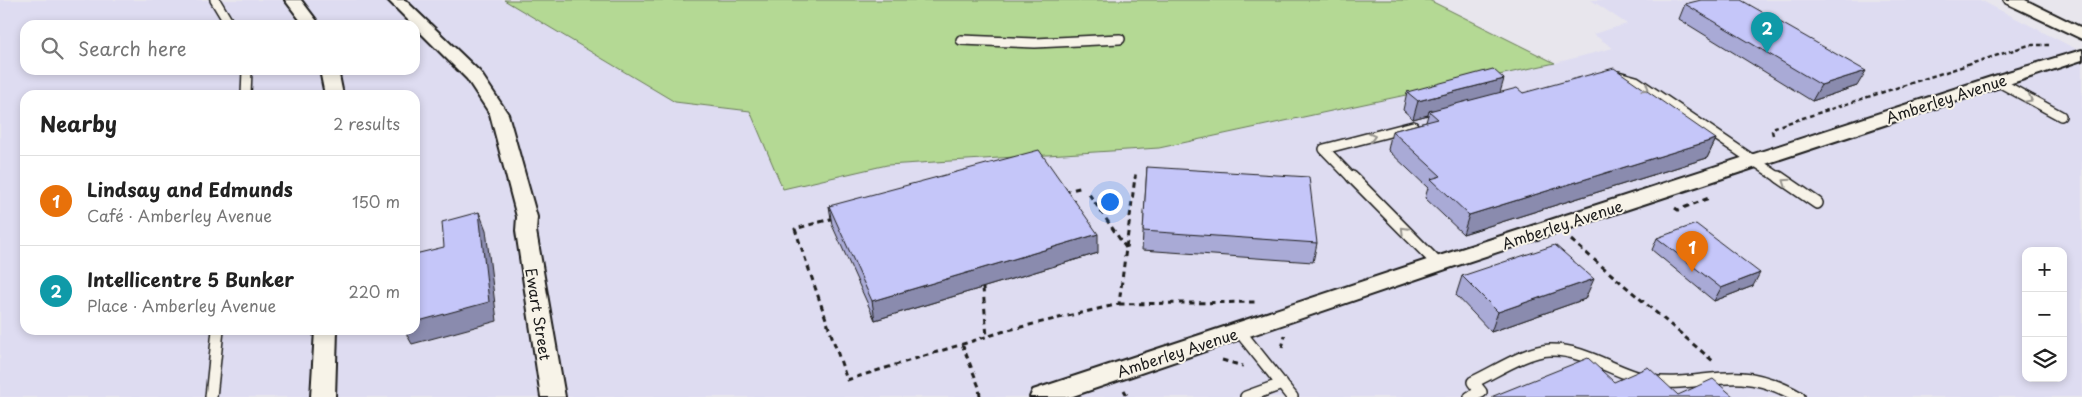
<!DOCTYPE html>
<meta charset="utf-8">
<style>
body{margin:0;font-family:"Playpen Sans",sans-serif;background:#f6f6f6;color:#222}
.controls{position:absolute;right:15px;bottom:15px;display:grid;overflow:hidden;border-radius:10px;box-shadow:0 2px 8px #0003}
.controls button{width:45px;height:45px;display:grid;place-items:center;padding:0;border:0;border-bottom:1px solid #e0e0e0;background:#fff;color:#222;font:25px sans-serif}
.you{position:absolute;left:1109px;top:201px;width:18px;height:18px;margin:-12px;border:4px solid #fff;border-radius:50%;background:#1a73e8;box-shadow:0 0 0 8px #1a73e833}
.badge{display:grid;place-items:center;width:32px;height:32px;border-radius:50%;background:#1c1c1c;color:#fff;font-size:16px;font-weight:700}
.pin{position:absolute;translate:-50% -41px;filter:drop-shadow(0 1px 2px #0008)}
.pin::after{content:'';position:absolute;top:26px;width:18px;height:15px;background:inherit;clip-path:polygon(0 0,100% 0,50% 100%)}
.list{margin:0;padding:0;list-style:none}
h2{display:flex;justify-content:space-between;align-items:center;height:65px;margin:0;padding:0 20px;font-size:21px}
h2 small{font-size:16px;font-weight:400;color:#767676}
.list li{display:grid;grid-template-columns:32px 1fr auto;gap:15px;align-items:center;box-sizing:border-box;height:90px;padding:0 20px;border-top:1px solid #e0e0e0}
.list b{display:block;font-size:19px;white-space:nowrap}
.list p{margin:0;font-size:16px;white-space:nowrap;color:#767676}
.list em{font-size:16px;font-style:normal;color:#767676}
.icon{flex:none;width:28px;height:28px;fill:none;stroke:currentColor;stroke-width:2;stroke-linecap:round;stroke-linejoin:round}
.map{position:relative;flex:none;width:2082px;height:397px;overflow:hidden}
.search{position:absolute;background:#fff;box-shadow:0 2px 8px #0003;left:20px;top:20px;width:400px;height:55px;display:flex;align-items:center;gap:12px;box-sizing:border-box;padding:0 18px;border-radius:15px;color:#767676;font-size:19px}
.panel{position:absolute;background:#fff;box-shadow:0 2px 8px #0003;left:20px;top:90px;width:400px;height:245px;border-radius:15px}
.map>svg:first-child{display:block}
</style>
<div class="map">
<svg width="2082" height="397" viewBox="0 0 2082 397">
<rect width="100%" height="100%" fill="#e8e6ed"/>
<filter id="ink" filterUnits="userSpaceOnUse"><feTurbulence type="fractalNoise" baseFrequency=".02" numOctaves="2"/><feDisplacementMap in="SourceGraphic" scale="10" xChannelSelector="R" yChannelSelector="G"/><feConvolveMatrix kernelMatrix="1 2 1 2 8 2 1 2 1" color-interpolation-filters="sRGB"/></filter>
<g filter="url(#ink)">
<path fill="#dedcf1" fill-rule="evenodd" d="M0,0H506L675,102L750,111L783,189L887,165L1159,148L1555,63L1613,48L1593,34L1627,24L1591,0H1980L2082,52V397H0ZM25,25H415V70H25ZM25,95H415V330H25ZM2026,251H2063V378H2026Z"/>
<path fill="#b4d994" stroke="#687a58" d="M504,0H1429L1555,63L1159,148L887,165L783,189L750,111L675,102Z"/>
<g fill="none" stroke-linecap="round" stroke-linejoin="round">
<g stroke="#1c1c1c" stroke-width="12">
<path id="service-far1" d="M215,0L230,25
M961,40L1035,43L1120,39
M1618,76L1636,81L1781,179
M1997,81L2061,116
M246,95L247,70
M1353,179L1324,149L1413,126"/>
</g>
<g stroke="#1c1c1c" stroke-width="14">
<path id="service" d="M1352,177L1438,264
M1779,177L1817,203
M1240,332L1292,397
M211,397L218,330
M1246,397L1282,384
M1470,397L1481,392L1473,382C1495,372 1526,351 1550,350C1584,349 1615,373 1647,380C1679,387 1710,376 1742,378C1762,379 1781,387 1799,397"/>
</g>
<g stroke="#1c1c1c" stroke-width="4">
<path id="minor" d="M285,0H301L320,25H304Z
M388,0H405L480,72L508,114L537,217L536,231L565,397H541L516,231L517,217L490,114L467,79Z
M2004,0H2025L2082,28V39L2006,3Z
M2082,50V60L1446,269L1070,397H1030L1033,390L1430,259L1991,77Z
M320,70H338L343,95H325Z
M315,330H337L335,397H311Z"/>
</g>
<path stroke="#1c1c1c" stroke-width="2.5" stroke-dasharray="4.5 3" stroke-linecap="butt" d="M1773,135L1772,131L1775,127L2029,45H2049
M1135,179L1136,172"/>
<path stroke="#1c1c1c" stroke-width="3" stroke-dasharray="5.5 4.5" stroke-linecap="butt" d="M1065,189L1067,191L1083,187
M1089,194L1126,248
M1675,208L1678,210L1709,198
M834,218L795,229L847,380L1008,330L1119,304L1135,177
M1571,240L1713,361
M983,288L987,337
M1119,304L1256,302
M962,344L979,387L980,397
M1282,348L1285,336
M1222,360L1243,366
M1124,390L1128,397"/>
<use href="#service-far1" stroke="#f7f3e8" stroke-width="9"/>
<use href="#service" stroke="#f7f3e8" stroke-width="11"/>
<use href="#minor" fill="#f7f3e8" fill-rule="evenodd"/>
</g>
<path fill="#a9aad6" stroke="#1c1c1c" d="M1685,4L1857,86L1812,101L1679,19Z
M1407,92L1523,93L1716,139L1707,158L1463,234L1425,198L1428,188L1388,150L1392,131L1426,122L1428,115L1413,119L1403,110Z
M1147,167L1317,243L1313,262L1142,250Z
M829,206L1098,253L875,320L832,225Z
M1657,238L1753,286L1714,301L1652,250Z
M1462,276L1585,299L1491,332L1456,295Z"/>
<path fill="#8a8bae" stroke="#1c1c1c" d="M1866,71L1857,86L1812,101L1821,85Z
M1504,79L1499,96L1429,111L1428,115L1413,119L1418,101Z
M1716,139L1707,158L1463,234L1469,215Z
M479,212L486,230L497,321L412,344L404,330H415V322Z
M1098,234V253L875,320L872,301Z
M1760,273L1753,286L1714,301L1721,288Z
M1594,279L1585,299L1491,332L1498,312Z"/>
<path fill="#c5c6f9" stroke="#1c1c1c" d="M1701,0H1741L1866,71L1821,85L1685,4Z
M1614,68L1716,139L1469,215L1431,179L1441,176L1392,131L1438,119L1429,111L1517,88L1523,93Z
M1493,69L1504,79L1418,101L1407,92Z
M1039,150L1098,234L872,301L829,206Z
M1147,167L1309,177L1317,243L1143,231Z
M479,212L489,302L415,322V254L444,247L442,222Z
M1696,224L1760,273L1721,288L1657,238Z
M1555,245L1594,279L1498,312L1462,276Z
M1588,358L1614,382L1648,367L1678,395L1713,379L1734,397H1491Z"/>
<defs><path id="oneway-chevron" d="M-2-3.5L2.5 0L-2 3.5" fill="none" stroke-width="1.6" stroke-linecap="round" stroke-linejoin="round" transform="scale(1.25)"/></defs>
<g stroke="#94928c">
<use href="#oneway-chevron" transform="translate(1646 88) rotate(33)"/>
<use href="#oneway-chevron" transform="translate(2029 99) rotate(29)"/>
<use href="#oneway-chevron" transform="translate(1372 137) rotate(-15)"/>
<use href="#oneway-chevron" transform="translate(1786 182) rotate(-146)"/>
<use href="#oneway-chevron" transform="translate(1404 230) rotate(-135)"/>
</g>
</g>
<g text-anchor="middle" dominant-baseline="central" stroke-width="4" stroke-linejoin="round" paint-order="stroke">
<g font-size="15" fill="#1c1c1c" stroke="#f7f3e8">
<text transform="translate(1946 98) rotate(-18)">Amberley Avenue</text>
<text transform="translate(1562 224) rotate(-18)">Amberley Avenue</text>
<text transform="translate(539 314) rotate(81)">Ewart Street</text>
<text transform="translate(1177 352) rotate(-18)">Amberley Avenue</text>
</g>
</g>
</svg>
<div class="controls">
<button>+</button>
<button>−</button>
<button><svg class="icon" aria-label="layers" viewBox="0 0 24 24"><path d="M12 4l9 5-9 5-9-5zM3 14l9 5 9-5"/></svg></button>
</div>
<div class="you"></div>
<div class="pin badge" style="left:1692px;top:272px;background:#e8710a">1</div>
<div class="pin badge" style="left:1767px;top:53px;background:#0f9aa8">2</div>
<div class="search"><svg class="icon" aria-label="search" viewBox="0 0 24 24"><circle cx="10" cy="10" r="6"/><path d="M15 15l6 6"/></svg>Search here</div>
<section class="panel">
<h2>Nearby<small>2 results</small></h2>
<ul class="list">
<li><span class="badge" style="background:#e8710a">1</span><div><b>Lindsay and Edmunds</b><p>Café · Amberley Avenue</p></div><em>150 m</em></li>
<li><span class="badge" style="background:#0f9aa8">2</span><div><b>Intellicentre 5 Bunker</b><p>Place · Amberley Avenue</p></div><em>220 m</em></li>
</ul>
</section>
</div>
